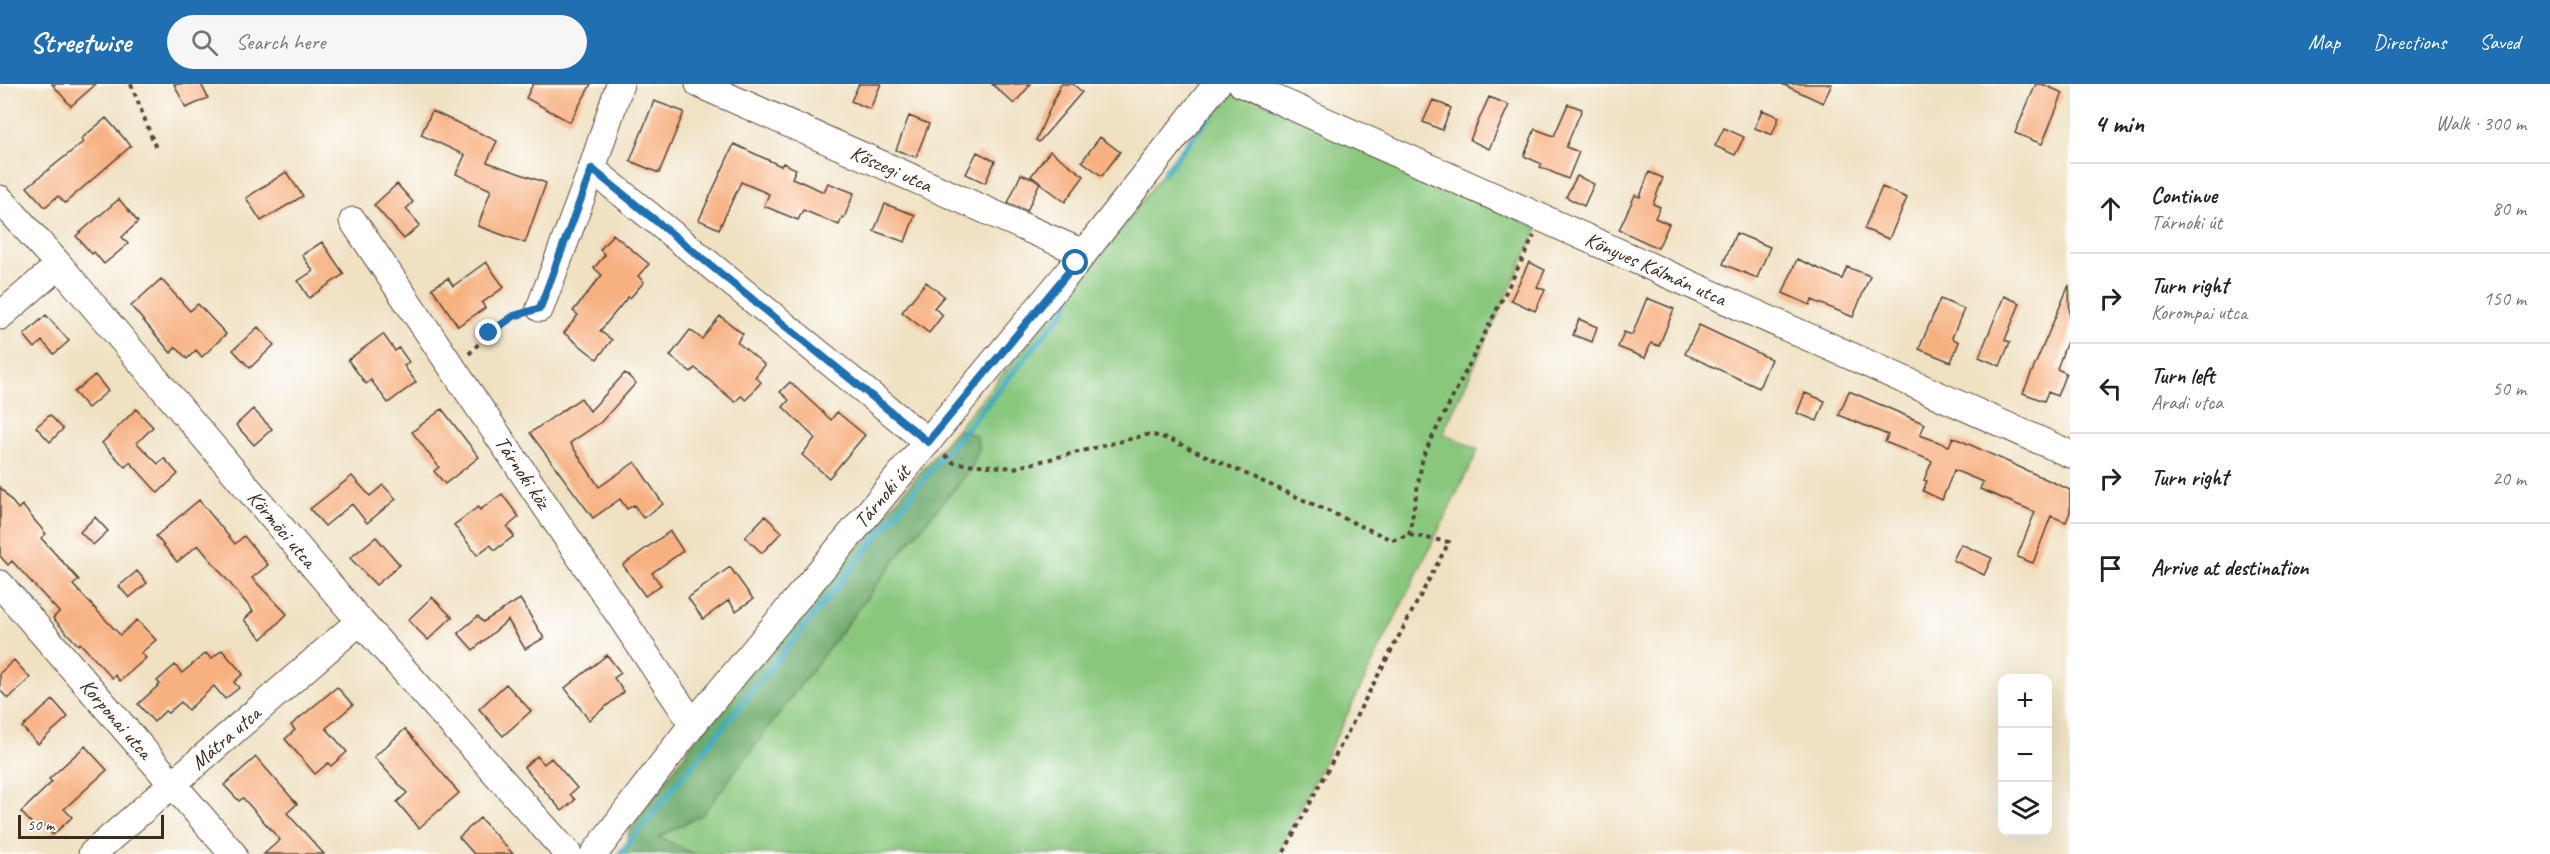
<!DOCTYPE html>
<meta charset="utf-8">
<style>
body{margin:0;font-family:Caveat,sans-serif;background:#f6f6f6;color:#222}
.controls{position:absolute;right:18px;bottom:18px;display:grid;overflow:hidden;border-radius:12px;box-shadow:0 6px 24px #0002}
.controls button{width:54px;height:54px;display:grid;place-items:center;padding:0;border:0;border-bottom:2px solid #e0e0e0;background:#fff;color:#222;font:30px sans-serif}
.scale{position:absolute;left:18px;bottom:15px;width:146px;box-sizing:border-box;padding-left:6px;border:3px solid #3b2a1e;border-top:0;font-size:16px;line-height:21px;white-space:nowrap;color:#3b2a1e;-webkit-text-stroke:4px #fff;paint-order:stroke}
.stop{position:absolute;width:18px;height:18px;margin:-14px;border:4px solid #1f6fb2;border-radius:50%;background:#fff}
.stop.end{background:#1f6fb2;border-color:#fff;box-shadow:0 2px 6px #0008}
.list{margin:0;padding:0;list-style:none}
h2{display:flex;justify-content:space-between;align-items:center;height:78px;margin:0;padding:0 24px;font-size:26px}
h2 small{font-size:20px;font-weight:400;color:#767676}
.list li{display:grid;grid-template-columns:39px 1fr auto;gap:18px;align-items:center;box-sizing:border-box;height:90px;padding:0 24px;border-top:2px solid #e0e0e0}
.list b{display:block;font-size:22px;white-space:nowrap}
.list p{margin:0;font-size:20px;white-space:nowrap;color:#767676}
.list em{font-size:20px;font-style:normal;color:#767676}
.icon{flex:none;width:33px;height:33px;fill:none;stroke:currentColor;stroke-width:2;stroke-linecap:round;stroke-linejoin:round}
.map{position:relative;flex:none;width:2070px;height:770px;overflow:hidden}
header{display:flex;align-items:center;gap:36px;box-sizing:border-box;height:84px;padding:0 30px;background:#1f6fb2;color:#fff}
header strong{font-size:28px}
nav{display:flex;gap:33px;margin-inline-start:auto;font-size:21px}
.search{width:420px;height:54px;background:#f6f6f6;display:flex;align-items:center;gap:15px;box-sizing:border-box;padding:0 21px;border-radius:33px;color:#767676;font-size:22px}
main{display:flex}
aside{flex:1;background:#fff}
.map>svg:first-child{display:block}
</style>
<header>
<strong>Streetwise</strong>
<div class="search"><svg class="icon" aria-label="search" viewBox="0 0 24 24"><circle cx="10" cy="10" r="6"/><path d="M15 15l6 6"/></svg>Search here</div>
<nav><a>Map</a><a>Directions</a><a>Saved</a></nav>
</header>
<main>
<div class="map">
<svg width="2070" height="770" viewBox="0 0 2070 770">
<rect width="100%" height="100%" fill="#fff"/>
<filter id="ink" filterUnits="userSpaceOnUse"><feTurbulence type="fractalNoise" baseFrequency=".0167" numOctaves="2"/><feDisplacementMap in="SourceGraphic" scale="12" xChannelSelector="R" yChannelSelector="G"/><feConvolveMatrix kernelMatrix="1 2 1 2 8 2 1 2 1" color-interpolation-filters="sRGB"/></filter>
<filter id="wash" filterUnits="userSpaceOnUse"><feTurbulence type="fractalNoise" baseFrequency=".008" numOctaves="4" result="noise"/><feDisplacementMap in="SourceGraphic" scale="24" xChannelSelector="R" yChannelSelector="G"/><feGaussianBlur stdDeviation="1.35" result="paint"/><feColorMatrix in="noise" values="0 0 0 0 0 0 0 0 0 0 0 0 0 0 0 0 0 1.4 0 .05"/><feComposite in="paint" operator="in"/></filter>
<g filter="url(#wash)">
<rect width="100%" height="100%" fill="#f0e1c3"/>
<path fill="#89c77d" stroke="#62784e" stroke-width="1.5" d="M1229,2L1538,144L1443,349L1478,366L1278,770H693L659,753L703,730L905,463L972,384L976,352L957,345L1093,182Z"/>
<path fill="#6eac6c" stroke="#546b45" stroke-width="1.5" d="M957,345L976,352L979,364L972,383L905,463L703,730L659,753L693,770H624L629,746L704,643Z"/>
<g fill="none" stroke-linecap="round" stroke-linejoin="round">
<path stroke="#3facbd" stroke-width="6" d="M1164,89L1228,10
M946,369L1066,225L1071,203
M620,770L941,374"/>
</g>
<g id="blocks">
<path fill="#f7b080" d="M52,0H96L71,22Z
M174,0H201L208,14L186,24Z
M533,0H591L570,38L526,14Z
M859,0H881L870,25L851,17Z
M992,0H1031L1014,20Z
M1061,0H1073L1082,8L1039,58L1036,56Z
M1782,0H1832L1823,19Z
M2036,0H2042L2063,9L2042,60L2015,49Z
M1489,13L1509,21L1489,65L1470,56Z
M1433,16L1451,24L1442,46L1423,38Z
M654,17L684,28L659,89L630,77Z
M1568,20L1582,25L1566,63L1579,68L1568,95L1540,83L1542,80L1524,72L1535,45L1554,52Z
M1762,26L1779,33L1772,51L1755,44Z
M432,27L497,57L487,78L546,99L525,159L478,142L491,106L456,90L465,71L421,51Z
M909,32L929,40L916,73L896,66Z
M106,34L131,62L65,119L58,112L45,123L27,103L83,58L81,55Z
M1724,44L1744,53L1735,71L1715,62Z
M1100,53L1120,68L1102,92L1082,77Z
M734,60L781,82L783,79L796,85L792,94L824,108L828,99L854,109L844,134L842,133L839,141L803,126L798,136L764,122L769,110L741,98L719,145L699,136Z
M1050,67L1084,92L1065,118L1031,92Z
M977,68L995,77L985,99L966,90Z
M286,88L303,112L261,137L246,114Z
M1649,88L1663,94L1653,120L1660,123L1655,134L1669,140L1658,164L1619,146L1635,111L1640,113Z
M1021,90L1040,98L1027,127L1008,119Z
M1577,92L1594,100L1584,122L1566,113Z
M397,100L413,118L406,125L420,141L404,155L374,121Z
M1882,103L1907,114L1889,155L1864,145Z
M119,115L138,138L122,153L128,160L104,180L94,168L92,170L76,152Z
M885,120L915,131L905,158L874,147Z
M1736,149L1770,163L1757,194L1723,180Z
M613,150L649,180L638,192L644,198L630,214L628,213L600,247L612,256L597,275L564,249L578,231L573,227L602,191L594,184L605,171L600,166Z
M322,158L344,190L309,214L298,197L313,187L302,171Z
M1797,175L1842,195L1847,183L1870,192L1853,233L1812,216L1810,221L1783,209Z
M486,178L504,203L482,219L485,224L458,242L432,204L448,194L453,202Z
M1529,178L1545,186L1537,203L1545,206L1535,227L1511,216Z
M161,195L190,227L198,220L226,250L202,273L196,266L187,275L176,263L171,269L131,222Z
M926,198L944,212L934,224L943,231L929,249L902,228Z
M2069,201L2070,249L2057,285L2066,289L2057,312L2048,308L2044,317L2023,309Z
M2004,212L2020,219L2005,256L2010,258L2000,282L1979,273Z
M1647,214L1674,225L1659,262L1651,259L1645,274L1618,263L1624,248L1632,251Z
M1940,215L1964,225L1952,254L1959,258L1951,278L1919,265Z
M46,231L69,257L54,270L42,257L35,264L24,251Z
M720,232L743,250L737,258L765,281L755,293L761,298L746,316L741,312L735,318L695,284L691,288L670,272L690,246L702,255Z
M1579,235L1597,243L1592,258L1573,251Z
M1699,241L1771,275L1759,304L1685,270Z
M258,243L274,261L250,284L233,266Z
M383,250L395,267L399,264L409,278L404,282L416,298L388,319L371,296L366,300L348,276Z
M625,289L636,299L601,338L570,359L599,403L635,378L663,420L643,434L634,421L627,425L620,415L593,434L530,349L581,314L590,327Z
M95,291L108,307L88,324L74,308Z
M790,298L831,336L837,328L865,351L829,394L802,371L815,354L783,323L789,316L780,308Z
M1849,307L1925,340L1920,351L1949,362L1953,353L2070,406V428L2066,438L2051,432L2033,479L2017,473L2035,428L1980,405L1983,398L1954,386L1942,416L1923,407L1927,397L1924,396L1932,377L1885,358L1888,351L1839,331Z
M1805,309L1825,317L1817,337L1797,329Z
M136,325L153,343L137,359L158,380L164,374L178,390L158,409L130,378L125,383L102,359Z
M253,325L272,345L254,361L236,341Z
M442,325L479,373L445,400L434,387L439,383L412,348Z
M50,331L63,345L50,358L36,343Z
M352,392L370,412L383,401L396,415L367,439L352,420L325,442L310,425Z
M0,403L18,425L22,421L46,450L41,454L79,496L73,501L120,551L137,536L156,556L141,569L146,574L120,597L115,591L112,594L80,559L78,561L53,534L59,528L12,477L8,481L0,472Z
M502,410L519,433L507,443L514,452L495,466L490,461L477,471L454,441L478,423L480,426Z
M199,416L235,460L244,452L268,481L252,494L287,530L262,555L244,536L253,527L198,461L177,478L156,452Z
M765,432L782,448L762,469L745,453Z
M95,433L108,447L93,461L80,448Z
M670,447L683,467L652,489L661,501L645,512L623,481Z
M376,453L400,481L376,501L350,474Z
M1961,460L1992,474L1984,491L1953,476Z
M730,483L753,515L736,527L729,516L703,535L688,514Z
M137,487L147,499L129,514L119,502Z
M432,513L452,533L428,556L408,536Z
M520,515L544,554L525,565L508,536L473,566L458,549L478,532L483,538Z
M222,566L243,590L234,598L239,604L225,615L214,602L188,626L181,618L168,629L165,627L154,638L138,620L160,600L157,597L175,581L182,589L206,569L211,575Z
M607,571L621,589L614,594L624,608L589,636L565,604Z
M14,576L30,594L8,615L0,606V589Z
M506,600L531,627L503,652L479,625Z
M337,603L353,621L326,644L347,668L331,682L328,679L315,690L285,655L295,646L291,641Z
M53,616L68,633L38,660L22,643Z
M405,645L459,709L419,744L397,718L407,709L374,673Z
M85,662L107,686L64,725L72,733L53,751L43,740L37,745L21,728L52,698L49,695Z
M537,672L544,680L551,674L577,704L570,710L575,716L562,727L524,683Z
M256,673L297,720L287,729L324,770H264L280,756L243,714L239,717L224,701Z
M480,734L513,770H474L459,753Z"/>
</g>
</g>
<g filter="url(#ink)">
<use href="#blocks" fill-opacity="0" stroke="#564537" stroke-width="1.5"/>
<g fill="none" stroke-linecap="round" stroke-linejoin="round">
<g stroke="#564537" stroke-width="29">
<g id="minor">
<path id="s1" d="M699,0L1083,169"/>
<path id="s2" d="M1242,0L2070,370"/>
<path d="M592,85L928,358"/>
<path id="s3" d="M0,115L59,181L360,537L568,770"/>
<path id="s4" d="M353,137L693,640"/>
<path d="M540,224L592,85L620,0"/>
<path d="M0,232L59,181"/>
<path id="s5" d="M0,500L233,770"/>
<path id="s6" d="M92,770L360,537"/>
<path id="s7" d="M594,770L693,640L1076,179L1217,0"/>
</g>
</g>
<path stroke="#564537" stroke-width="4" stroke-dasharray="4.5 4.5" stroke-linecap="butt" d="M131,0L157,67
M469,270L489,249L519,230
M945,371L954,379L1014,384L1150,350L1171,356L1392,456L1409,451L1449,458L1283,770
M1409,451L1423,372L1534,152"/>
<use href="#minor" stroke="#fff" stroke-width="27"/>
</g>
</g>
<g fill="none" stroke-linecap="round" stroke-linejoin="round" filter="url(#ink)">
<path stroke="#1f6fb2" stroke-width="8" d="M489,249L514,232L540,224L592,85L928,358L1076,179"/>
</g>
<g text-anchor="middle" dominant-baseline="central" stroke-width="6" stroke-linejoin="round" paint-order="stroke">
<g font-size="21" fill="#3b2a1e" stroke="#fff">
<text stroke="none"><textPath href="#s1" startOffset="210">Kőszegi utca</textPath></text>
<text stroke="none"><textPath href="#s2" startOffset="453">Könyves Kálmán utca</textPath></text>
<text stroke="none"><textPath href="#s4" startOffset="303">Tárnoki köz</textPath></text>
<text stroke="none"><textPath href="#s7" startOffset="459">Tárnoki út</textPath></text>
<text stroke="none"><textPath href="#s3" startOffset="434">Körmöci utca</textPath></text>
<text stroke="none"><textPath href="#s5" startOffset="178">Korponai utca</textPath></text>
<text stroke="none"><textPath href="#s6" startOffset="177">Mátra utca</textPath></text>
</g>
</g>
</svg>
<div class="controls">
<button>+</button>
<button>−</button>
<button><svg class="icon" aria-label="layers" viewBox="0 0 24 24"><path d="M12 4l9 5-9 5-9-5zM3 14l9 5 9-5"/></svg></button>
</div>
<div class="scale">50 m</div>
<div class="stop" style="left:1076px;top:179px"></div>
<div class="stop end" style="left:489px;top:249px"></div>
</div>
<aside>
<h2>4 min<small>Walk · 300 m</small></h2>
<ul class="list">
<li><svg class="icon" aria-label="ahead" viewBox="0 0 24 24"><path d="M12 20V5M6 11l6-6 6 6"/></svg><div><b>Continue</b><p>Tárnoki út</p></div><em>80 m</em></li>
<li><svg class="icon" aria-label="right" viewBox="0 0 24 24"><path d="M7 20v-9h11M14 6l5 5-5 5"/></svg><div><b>Turn right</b><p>Korompai utca</p></div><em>150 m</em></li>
<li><svg class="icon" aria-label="left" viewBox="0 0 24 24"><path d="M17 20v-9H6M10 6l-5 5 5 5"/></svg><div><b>Turn left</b><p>Aradi utca</p></div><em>50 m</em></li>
<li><svg class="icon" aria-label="right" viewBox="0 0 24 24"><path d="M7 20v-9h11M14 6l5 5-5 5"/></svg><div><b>Turn right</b></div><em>20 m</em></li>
<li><svg class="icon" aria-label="arrive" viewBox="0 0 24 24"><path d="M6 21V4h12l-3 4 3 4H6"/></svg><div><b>Arrive at destination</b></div></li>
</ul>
</aside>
</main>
